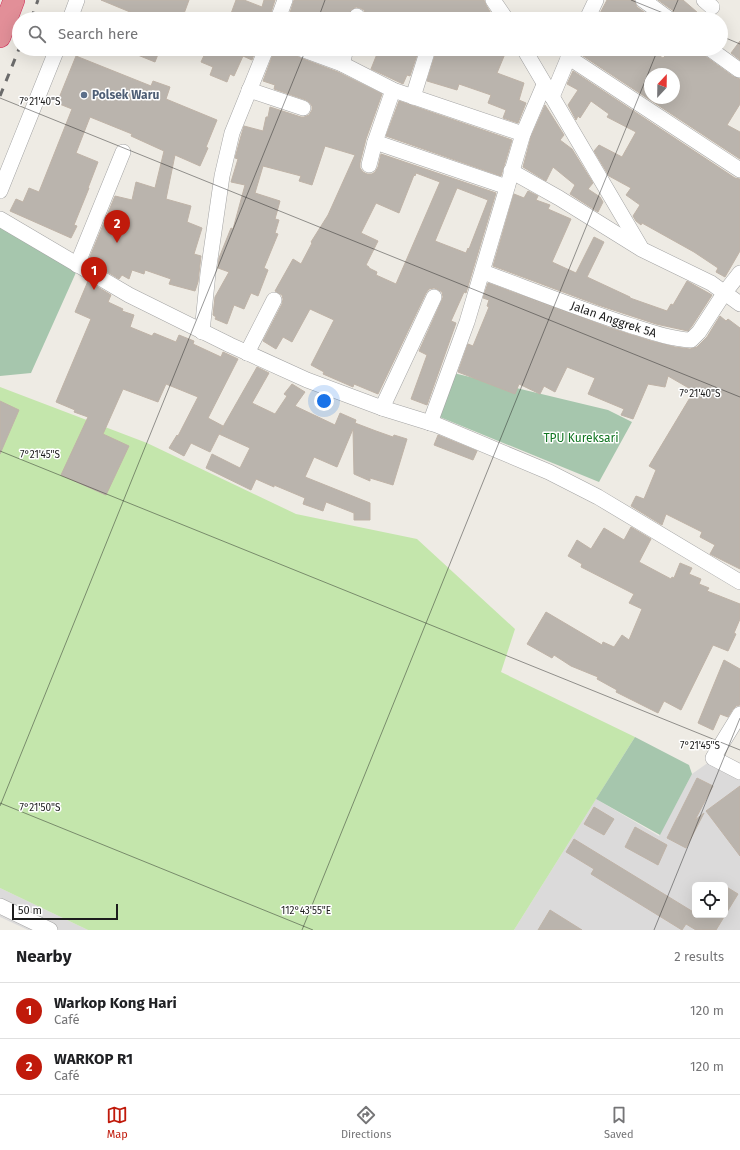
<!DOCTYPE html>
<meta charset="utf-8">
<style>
body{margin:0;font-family:"Fira Sans",sans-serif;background:#f6f6f6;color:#202124}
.controls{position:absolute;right:12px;bottom:12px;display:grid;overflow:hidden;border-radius:6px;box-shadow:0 4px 16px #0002}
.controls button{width:36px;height:36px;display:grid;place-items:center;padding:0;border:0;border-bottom:1px solid #e0e0e0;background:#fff;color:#202124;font:20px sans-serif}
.compass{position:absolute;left:644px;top:68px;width:36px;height:36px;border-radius:50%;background:#fff;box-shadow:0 4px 16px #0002;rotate:22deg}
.scale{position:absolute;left:12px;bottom:10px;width:106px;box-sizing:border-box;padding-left:4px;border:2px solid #1d1d1d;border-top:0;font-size:11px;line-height:14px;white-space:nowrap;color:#1d1d1d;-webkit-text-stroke:3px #fff;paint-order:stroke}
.you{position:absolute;left:324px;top:401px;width:14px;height:14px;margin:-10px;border:3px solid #fff;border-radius:50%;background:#1a73e8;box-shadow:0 0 0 6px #1a73e833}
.badge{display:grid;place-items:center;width:26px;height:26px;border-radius:50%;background:#c01a0b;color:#fff;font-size:13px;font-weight:700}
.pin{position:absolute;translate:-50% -33px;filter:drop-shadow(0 1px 2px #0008)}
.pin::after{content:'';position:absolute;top:21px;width:14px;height:12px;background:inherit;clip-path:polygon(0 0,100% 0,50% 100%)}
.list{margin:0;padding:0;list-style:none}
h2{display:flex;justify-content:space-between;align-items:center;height:52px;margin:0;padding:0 16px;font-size:17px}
h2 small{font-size:13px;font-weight:400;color:#757577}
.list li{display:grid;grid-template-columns:26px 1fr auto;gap:12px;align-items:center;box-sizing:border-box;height:56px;padding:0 16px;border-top:1px solid #e0e0e0}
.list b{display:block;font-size:15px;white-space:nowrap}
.list p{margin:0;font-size:13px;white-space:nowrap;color:#757577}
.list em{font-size:13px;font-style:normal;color:#757577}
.icon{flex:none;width:22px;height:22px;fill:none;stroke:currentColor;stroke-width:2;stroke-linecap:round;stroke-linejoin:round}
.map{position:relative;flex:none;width:740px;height:930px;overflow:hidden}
.search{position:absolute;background:#fff;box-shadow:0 4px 16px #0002;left:12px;right:12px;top:12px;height:44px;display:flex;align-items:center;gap:10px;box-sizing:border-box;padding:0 14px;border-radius:22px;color:#757577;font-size:15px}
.sheet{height:164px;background:#fff}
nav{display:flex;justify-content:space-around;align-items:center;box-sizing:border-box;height:56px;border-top:1px solid #e0e0e0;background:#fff;font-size:11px;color:#757577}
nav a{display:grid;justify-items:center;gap:2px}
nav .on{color:#c01a0b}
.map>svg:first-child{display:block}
</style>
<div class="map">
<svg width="740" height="930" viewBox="0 0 740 930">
<rect width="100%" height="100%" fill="#eeebe4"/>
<path fill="#dbdada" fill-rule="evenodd" d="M709,762L740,779V930H514L596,799L659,836L692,774ZM695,885H725V915H695Z
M0,888L88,930H28L0,917Z"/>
<path fill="#c4e6ac" d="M0,387L147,443L296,514L417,539L515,629L501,672L635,737L514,930H88L0,888Z"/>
<path fill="#a6c6ad" d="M0,220L78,268L31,373L0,376Z
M445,371L608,410L632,422L599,482L430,413Z
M635,737L689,765L692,774L660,835L596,799Z"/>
<path fill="#bab4ad" stroke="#bfb3a7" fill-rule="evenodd" d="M101,0H189L182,19H147Z
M236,0H244L262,7L264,0H275L269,19H229Z
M294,0H484L486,5L492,15L491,19H443L428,12L425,19H365L366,15L364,10L360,8L356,7L351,10L347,19H288Z
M607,0H634L637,7L654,19H597Z
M658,0H683L705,19H678L675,12Z
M740,41V60L731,53Z
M123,49H160L155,62Z
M207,49H256L252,60L243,56L234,76L230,74L227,82L210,75L213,67L201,62Z
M275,49H292L294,54L298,57L338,72L382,94L366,139L360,163V168L363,172L367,174H372L375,172L378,167L381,154L496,193L466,293L464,292L451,321L456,323L427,405L411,399L427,355L419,351L442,300L443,297L442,292L437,289L434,288L429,289L426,293L378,394L354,384L353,387L330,377L323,374L324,372L311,365L334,320L310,309L292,342L283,337L276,349L263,341L282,304L283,299L282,295L275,291L293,259L301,264L312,243L311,242L328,215L355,155L325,146L312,185L299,181L301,176L263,166L255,193L280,201L275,219L279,220L275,233L278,234L264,268L268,270L258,296L251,293L244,309L234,305L227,324L215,319L216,317L213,315L215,297L229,272L218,268L219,258L231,228L233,229L245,185L231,182L238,159L235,158L241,136L244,126L263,131L266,117H268L270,107L301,117H304L309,115L312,110V106L309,102L306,100L274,89L275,85L263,81ZM416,173L440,182L396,284L376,275L377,272L369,268V267L366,265L378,241L361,233L376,203L399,213L414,175L415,176ZM457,188L488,200L469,249L468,248L466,253L435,241Z
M379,49H419L410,76L407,75L403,84L371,69Z
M437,49H507L497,73L524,83L519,100L526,103L518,123L503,118L506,110L488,103L491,95L459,84L457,90L427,81Z
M581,49H648L663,58L672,49H701L702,53L705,56L734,77L740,79V104L727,125L740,132V159L580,54ZM650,74H674V98H650Z
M76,56L151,86L153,81L170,87L166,99L217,120L206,147L208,148L200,166L175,155L166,199L191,206L187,222L202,228L194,254L201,256L198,282L195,291L169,284L171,279L145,270L144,274L132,270L129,279L122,275L119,279L96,265V263L89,259L115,196L132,200L136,182L155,188L164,151L131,136L132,134L90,117L76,153L98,162L88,188H89L74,225L77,226L71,238L10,211L16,199L23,202L29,188L39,192L72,109L57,103Z
M573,71L735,178L740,179V251L725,277L716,272L718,268L694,252L642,223L641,225L636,221L633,216L640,205L626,195L631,188L609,176L594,151L599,145L622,157L636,132L607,117L609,114L591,101L580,118L578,116L576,120L568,105L578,90L567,84Z
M399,101L512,140L501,176L386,136Z
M545,105L564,135L560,140L572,149L593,183L588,189L600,197L603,202L598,212L570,194L575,185L553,167L546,181L523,167L531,137Z
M528,191L538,196L536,200L550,205L548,209L571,219L552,262L576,273L594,237L604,242L587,277L630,297V298L667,311L671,304L673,305L687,281L712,295L692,326L688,331L656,324L598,305L493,266L514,194L524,198Z
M88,281L111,295L108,302L123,309L122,311L134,315L130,327L152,336L154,333L176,342L179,335L194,341L193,344L221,357L223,352L238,359L208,418L223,426L220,432L257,367L269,373L252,403L275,414L287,396L284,394L292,384L305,392L295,406L335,425L340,413L356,420L355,423L376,431L393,437L394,435L407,439L393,485L370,478V481L354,474L353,429L337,467L314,457L305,477L370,503V520H354V513L326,502L323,511L303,504L305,498L274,485V487L256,479L251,490L206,468L212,454L240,468L250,448L219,434L210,452L191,443L184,456L169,448L177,435L178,436L198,397L166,384L158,402L123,389L103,434L129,446L106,495L61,475L88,417L74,412L75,410L56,402L91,319L75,312Z
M488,283L610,328L651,341L675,347L690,349L697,347L707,337L720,316L726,321L728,319L740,328V569L710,554L715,545L700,537L702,532L666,514L662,525L631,506L636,496L644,499L656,470L649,466L694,391L668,376L665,387L648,384L633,419L621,415L624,409L588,394L595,378L567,367L555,392L544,386L540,394L519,384L515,394L458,372L468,344L473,346L489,307L487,306L489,300L483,298Z
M0,401L19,410L0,454Z
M438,435L477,451L473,460L434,445Z
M631,527L651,539L639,562L671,579L672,577L674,578L680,563L692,568L689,574L701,579L699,584L709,588L707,591L740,604V619L734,633L736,634L728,651L713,645L681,710L664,701L658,713L616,692L617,690L597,679L598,677L571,666L554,655L552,658L527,644L546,612L602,645L603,642L614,647L622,635L629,640L642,609L629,603L634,594L581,567L582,564L568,556L577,540L591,549L604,528L624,540Z
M724,660L740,669V705L736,706L733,709L728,717L720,714L713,730L698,723Z
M697,778L713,786L695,820L704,813L686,848L667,838Z
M740,786V856L706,811Z
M594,807L614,819L604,835L584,824Z
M635,827L667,845L658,865L625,847Z
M574,839L695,913V915H725V886L738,894L716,930H696L686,924L682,930L591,874L594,869L566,852Z
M550,910L582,930H538Z"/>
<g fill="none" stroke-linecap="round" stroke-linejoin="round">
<g stroke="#a4a4a4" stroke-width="16">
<g id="minor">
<path d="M493,0L506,19"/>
<path d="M643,0L669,19"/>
<path d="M704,0L712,7"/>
<path d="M70,19L77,0"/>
<path d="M278,19L285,0"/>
<path d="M356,19L357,16"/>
<path d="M587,19L596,0"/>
<path d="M301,49L342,64L393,90L523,134"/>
<path d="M524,49L640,246"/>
<path d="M710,49L739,70"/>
<path d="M568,57L740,170"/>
<path d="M342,64L346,49"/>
<path d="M249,90L303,108"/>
<path d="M413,97L428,49"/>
<path d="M552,97L572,49"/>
<path d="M375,142L507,187"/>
<path d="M369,165L375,142L393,90"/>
<path d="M511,171L559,198L641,249L711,283L740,304"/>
<path d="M0,191L57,49"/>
<path d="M0,219L129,295L230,345L307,380L382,408L437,425L549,472L598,497L740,582"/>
<path d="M77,265L123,152"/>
<path id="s1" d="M483,272C532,290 582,310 632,326C651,332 671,339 691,340L699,332L725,292L740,273"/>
<path d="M202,332L208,273L222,176L232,133L266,49"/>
<path d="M247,353L274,300"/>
<path d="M382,408L434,297"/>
<path d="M430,423L467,322L523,134L544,85"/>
<path d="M740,714L713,758L740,772"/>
<path d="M0,906L50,930"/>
</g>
</g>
<g stroke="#d02d57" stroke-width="22">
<path id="highway" d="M0,37L14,0"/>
</g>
<use href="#minor" stroke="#fff" stroke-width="15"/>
<use href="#highway" stroke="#e28f98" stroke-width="21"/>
<path stroke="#6b6b6b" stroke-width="3" stroke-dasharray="8 8" stroke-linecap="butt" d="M31,19L38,0
M0,96L19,49"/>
</g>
<path fill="none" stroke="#1d1d1d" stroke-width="1" stroke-opacity="0.45" d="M631,0L678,19M318,19L325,0M670,19L678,0M721,36L740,44M0,98L740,397M0,451L740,750M0,803L313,930M0,806L306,49M302,930L658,49M654,930L740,718"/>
<circle fill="#5c6f8a" stroke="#fff" stroke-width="1.5" cx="84" cy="95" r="4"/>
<g text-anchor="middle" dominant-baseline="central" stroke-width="3" stroke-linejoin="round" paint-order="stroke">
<g font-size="12" font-weight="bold" fill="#4e5e75" stroke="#fff" text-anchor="start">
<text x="92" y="95">Polsek Waru</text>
</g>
<g font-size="12" fill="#1d1d1d" stroke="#fff">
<text stroke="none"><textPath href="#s1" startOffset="139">Jalan Anggrek 5A</textPath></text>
</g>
<g font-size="12" fill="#117622" stroke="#fff">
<text x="581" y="438">TPU Kureksari</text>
</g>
</g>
<g font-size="10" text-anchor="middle" fill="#1d1d1d" stroke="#fff" stroke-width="3" stroke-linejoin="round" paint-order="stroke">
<text x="40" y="105">7°21'40"S</text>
<text x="700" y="397">7°21'40"S</text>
<text x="40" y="458">7°21'45"S</text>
<text x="700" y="749">7°21'45"S</text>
<text x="40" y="811">7°21'50"S</text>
<text x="306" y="914">112°43'55"E</text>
</g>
</svg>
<div class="controls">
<button><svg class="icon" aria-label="locate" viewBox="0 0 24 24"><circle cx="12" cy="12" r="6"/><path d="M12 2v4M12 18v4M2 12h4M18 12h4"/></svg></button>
</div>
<svg class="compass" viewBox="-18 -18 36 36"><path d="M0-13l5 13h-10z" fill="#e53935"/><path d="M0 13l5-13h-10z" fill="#757577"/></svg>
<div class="scale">50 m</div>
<div class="you"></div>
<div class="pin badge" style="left:94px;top:290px">1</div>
<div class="pin badge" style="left:117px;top:243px">2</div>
<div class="search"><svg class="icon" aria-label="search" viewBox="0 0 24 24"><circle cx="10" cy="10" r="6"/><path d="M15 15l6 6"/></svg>Search here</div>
</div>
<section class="sheet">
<h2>Nearby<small>2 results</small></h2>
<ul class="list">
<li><span class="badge">1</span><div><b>Warkop Kong Hari</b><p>Café</p></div><em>120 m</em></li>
<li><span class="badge">2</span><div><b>WARKOP R1</b><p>Café</p></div><em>120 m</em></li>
</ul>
</section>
<nav>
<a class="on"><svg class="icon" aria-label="map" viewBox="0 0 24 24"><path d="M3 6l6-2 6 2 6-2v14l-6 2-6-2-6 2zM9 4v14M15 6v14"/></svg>Map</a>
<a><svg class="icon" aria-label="directions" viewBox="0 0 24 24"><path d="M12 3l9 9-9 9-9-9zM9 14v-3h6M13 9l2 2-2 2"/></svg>Directions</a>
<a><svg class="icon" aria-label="saved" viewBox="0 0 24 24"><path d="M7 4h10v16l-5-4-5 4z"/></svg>Saved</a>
</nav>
